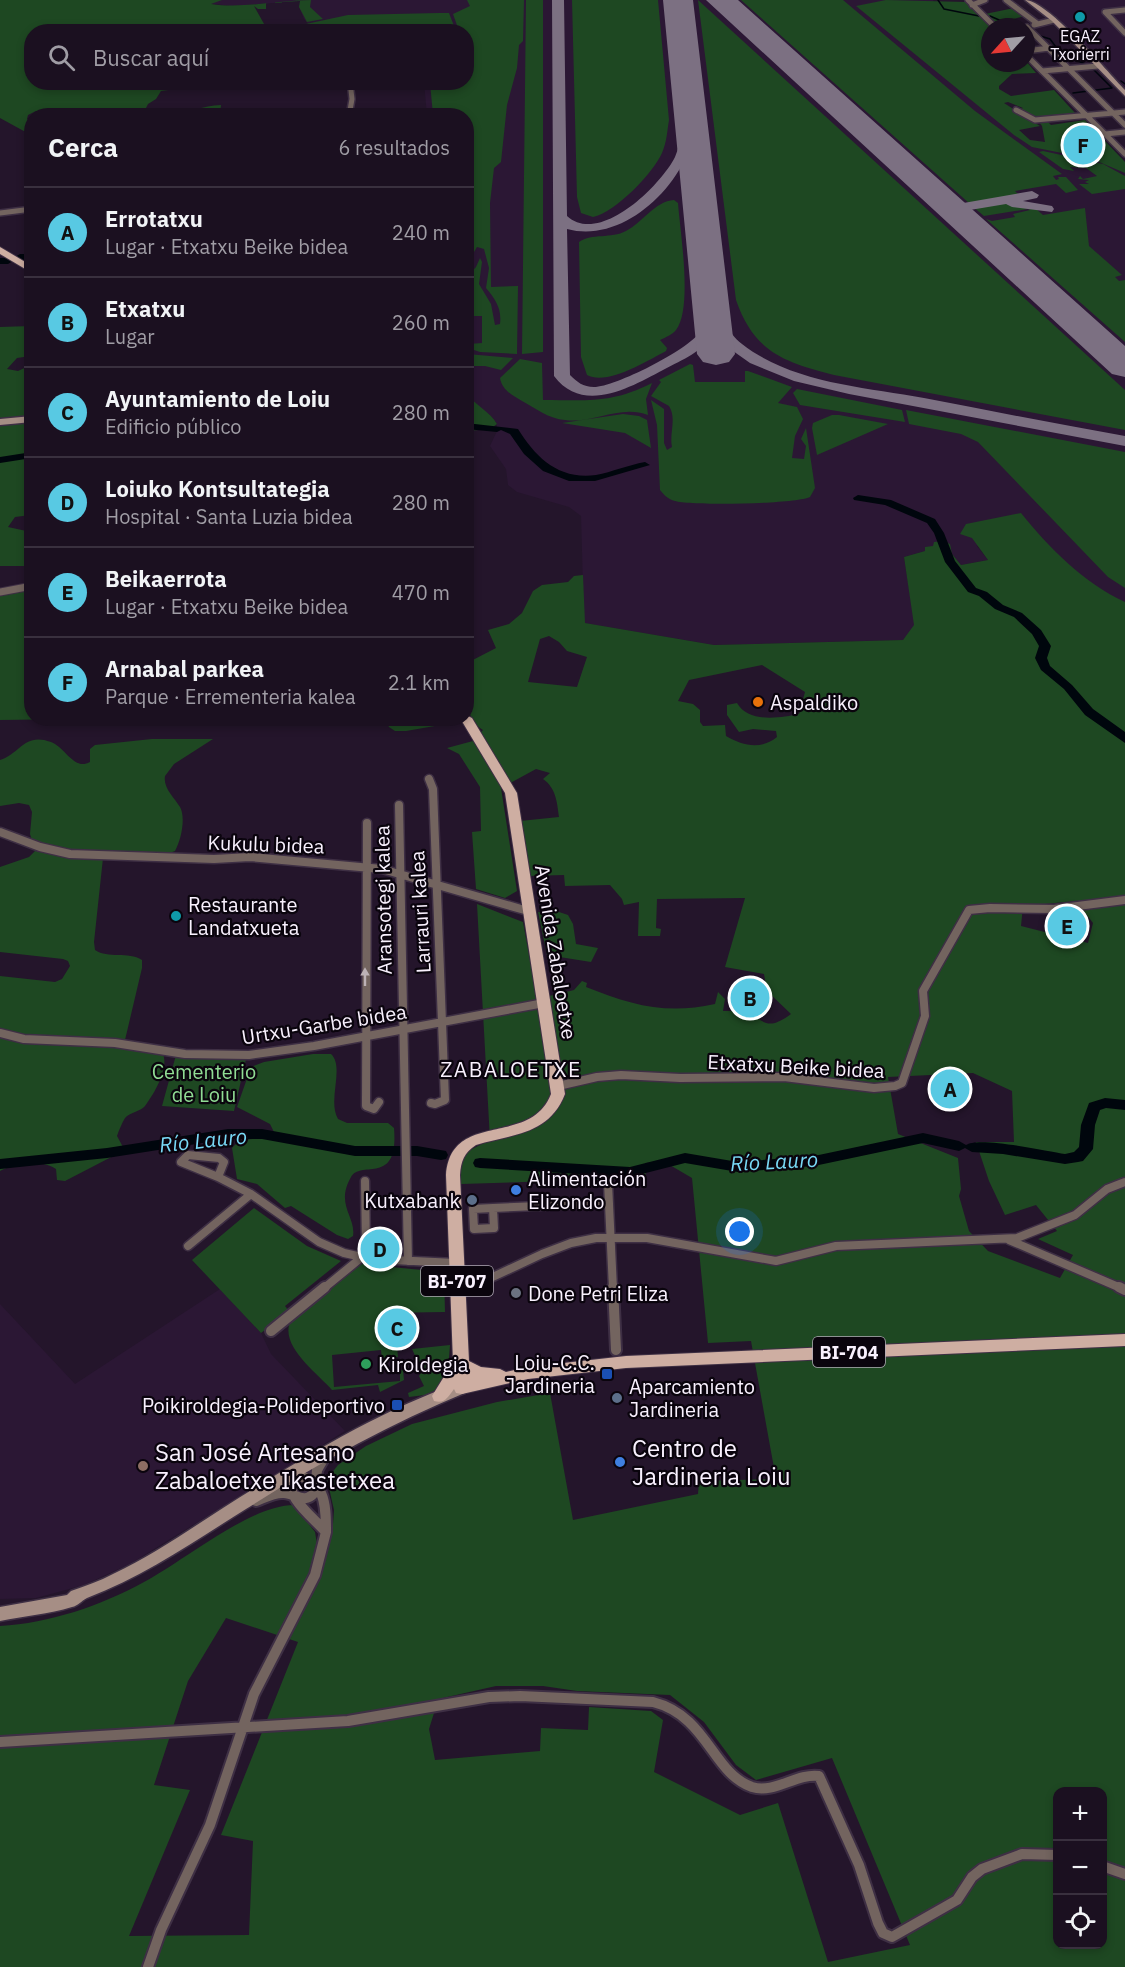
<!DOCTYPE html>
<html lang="es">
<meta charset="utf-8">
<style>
body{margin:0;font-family:"IBM Plex Sans",sans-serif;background:#241929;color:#f1f3f6}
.controls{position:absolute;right:18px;bottom:18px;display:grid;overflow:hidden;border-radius:12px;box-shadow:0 3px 9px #0003}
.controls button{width:54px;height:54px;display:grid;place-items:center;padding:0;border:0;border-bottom:2px solid #39303e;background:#1b1020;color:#f1f3f6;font:30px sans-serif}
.compass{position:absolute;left:981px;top:18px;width:54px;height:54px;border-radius:50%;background:#1b1020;box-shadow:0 3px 9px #0003;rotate:243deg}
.you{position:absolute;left:740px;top:1232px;width:21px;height:21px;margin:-15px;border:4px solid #fff;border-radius:50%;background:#1a73e8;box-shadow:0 0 0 9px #1a73e833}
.badge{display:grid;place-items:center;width:39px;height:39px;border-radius:50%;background:#58c9e3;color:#111;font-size:20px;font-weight:700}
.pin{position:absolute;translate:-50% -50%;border:3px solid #fff;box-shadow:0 2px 6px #0006}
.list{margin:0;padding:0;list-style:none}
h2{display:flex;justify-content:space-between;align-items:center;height:78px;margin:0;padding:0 24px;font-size:26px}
h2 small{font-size:20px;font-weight:400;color:#a09da5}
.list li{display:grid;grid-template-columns:39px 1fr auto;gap:18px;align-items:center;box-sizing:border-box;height:90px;padding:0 24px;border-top:2px solid #39303e}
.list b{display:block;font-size:22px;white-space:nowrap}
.list p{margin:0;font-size:20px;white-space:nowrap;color:#a09da5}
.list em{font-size:20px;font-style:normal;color:#a09da5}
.icon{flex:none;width:33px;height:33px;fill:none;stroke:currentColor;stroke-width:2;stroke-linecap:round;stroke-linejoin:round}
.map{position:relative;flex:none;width:1125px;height:1967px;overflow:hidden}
.search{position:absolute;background:#1b1020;box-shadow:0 3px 9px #0003;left:24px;top:24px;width:450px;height:66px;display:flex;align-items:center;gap:15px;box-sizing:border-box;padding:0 21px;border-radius:24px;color:#a09da5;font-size:22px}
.panel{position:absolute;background:#1b1020;box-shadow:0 3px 9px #0003;left:24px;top:108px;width:450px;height:618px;border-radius:24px}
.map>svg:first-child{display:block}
</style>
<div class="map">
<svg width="1125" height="1967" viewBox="0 0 1125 1967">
<rect width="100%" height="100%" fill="#24152b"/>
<path fill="#2b1734" d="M173,0H933L990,104L1030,140L1045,142L1125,168V625L976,545L988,560L961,565L952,554L933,546L925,551L904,557L915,626L903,640L714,645L584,623L581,516L569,507L517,492L508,485L506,469L490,446L497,431V424L490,415L474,404L467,393L466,116L427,115L424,83L466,82V32L312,28L304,19L299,7L300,1L233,6Z
M1033,0H1125V87L1058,20Z
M220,1289L261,1333L271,1354L345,1431L130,1564L84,1585L36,1598L0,1599V1304L75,1384Z"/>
<path fill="#1e4822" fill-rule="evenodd" d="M0,0H222L211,4C243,9 278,0 311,0L310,7L323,19L307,22L299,7L300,1L266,3V9H258L254,6L268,31L32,32V82H154V86C168,88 182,84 197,86L161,91L156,99L148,104L146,108C170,121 196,106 221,105L220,116H125L36,111L28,115L27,119L31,123V135L0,118Z
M467,0H524L523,41L519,45L517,68L507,105L501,162L494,168L490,203L491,287L518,286L517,354L480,352L471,349L469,344L482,343V316H466L467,277L476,267L480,258L482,262L479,284L491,304L495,325L500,324C502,308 495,299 486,288L489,268L484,249L477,247L474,252L467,248L466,116L433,115L430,83L466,82V32L459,31L453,14L470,6Z
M526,0H543V352L522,354Z
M572,0H658L669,120C667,132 667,141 662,153C653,173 616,212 593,217L581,213L577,197Z
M698,0L1125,390V430L834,375C784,362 754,352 736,300Z
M741,0H843L975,111L1062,174L1053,176L1056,180L1059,179L1058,177H1066L1078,190L1066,193L1056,184L1015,191L1019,195L970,204Z
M886,0L966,2L992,27L990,63H1026V61L1036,73L1012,74L999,86V89L1011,96L1054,90L1076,114L1047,116L1045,118L1038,119L1018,110L1023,108L1008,102L1004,103L1040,126L1019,130L1030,140L1045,142L1042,126L1039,122H1048L1051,125L1085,120L1125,162V173L1092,159L1032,147L1014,135L856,6Z
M1014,8L1025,16L1005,21L1016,27H999L985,14Z
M439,13H449L456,31H273L348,15Z
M1043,151L1103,164L1125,176V189L1092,194L1079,184H1089L1085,182L1089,180L1078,179L1080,176L1083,179L1097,176L1086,168L1070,167L1074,171L1063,169L1039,152Z
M674,200L678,203C680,231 693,308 676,330C672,335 666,337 660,340L667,348L666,351C647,361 607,386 587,375L581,357L579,242C592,233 611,239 626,231C642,223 655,201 674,200Z
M1000,201L1035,208L1043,215L1085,208L1089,246L1122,275L1115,277L1119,281L1125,280V342L986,219L992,221L1015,217L1013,214L1030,210L1028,209L984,216L972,206Z
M31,326V356L17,358L7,369L18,371L31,365V515L15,517L8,527L31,532V566H0V327Z
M467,354L513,358L501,370L485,366H467Z
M520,359L542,363L543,400C587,400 611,404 652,383L646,399L648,415C620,404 593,424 565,420C549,419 535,408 522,401C512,395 502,390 500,378Z
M690,364L693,365L695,382H745V371H748L792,387L778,403L797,407L803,419L795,436L792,458L804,459L806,446L801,439L806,428L815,488L810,497C796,504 692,506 675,501C668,499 664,495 660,490L657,425L651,400L664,409V443L667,450L672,447C669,433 677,419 669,406L651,396L661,382L659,380Z
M797,389L902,410L905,422L800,405L793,393Z
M467,393C475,406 490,411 497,424L490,429L467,431Z
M906,410L1125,452V588L1108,577L978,442L961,434L909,424Z
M623,414L639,416L647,420L651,448L625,433L562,423Z
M832,415H839L888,424L817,455L812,428L813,423Z
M1021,513C1049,548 1084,583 1125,602V1967H0V1626C50,1623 100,1606 144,1582C184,1561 250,1505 294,1505L315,1532L317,1544L333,1524L334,1510L327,1479L338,1465L366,1446L412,1424L497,1402L550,1393L573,1520L698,1494L699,1481L776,1479L751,1341L708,1343L692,1178L663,1161L645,1163L646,1178L461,1184L459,1163L462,1154L490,1140L477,904L523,922L537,999L574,990L582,981L587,983L586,987C631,1005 666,1015 715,1004L718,992L725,999L723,1011C729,1011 737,1011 742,1012C766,1019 765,1033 791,1014L767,991L764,974L725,967L745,898L657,899L656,928L661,929L660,936H638L639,902L624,905L622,899L610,885L565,886L564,875L528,876L520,821L559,817C557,802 556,788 543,779L550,773L536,769L501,788L517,891L505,898L476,889L472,832L481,831L480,787L459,754L447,748L473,741L483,730C461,716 467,687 467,663L496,648L488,630L509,624L522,613L533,591L542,585L568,582L574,576L583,575L585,623L714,645L903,640L914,625L904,557L925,551V547L933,546L934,542L943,541L950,544L952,554L961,565L988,560L972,538L960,534L966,524ZM549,636L559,642L567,651L587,657L577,687L528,682L540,639ZM762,665L805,692L799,714C780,718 748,723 737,703L727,705V715L739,732L753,729L776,731L777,737C761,750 743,746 726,736L725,725L703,726L700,722V710L693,704L678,701L689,680ZM1076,901L1093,923L1088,943L1021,926L1023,906ZM973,1073L1012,1091L1014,1142H976L989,1181L1005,1215L1036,1205L1057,1231L1038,1239L1073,1255L1060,1278L988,1251L969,1231L959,1196L961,1189L958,1158L898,1134L888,1077ZM226,1618L298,1642L221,1835L253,1841L249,1935L129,1936L190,1790L154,1785L188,1681ZM496,1686H543L577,1691L670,1695L704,1722L736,1765L756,1780L832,1758L910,1945L828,1962L778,1803L740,1815L654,1772L663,1720L651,1711L589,1707L588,1730L541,1728L540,1751L435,1760L429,1729L434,1713V1700ZM1058,1792H1102V1944H1058Z
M31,585L32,718L75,719L0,720V590Z
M385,719H457L458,722L406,731H395L389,727Z
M152,739H213L174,764L165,776C163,788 174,797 180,807C186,818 181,840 175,851L167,854L103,858L94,942L95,950C108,959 128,951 142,960V968L125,1040L127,1043L163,1054C169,1069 154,1094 145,1106C140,1112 130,1112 125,1118C122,1123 119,1130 117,1136L124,1149L119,1153L65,1181L57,1180L56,1169C41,1159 15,1163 0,1171V976L55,982L62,979L70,966L68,961L63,959L0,952V867L29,857L35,851L30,834L32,812L29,805L19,803L0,806V760C20,754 24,732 51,742C66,748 74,771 90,762V749L95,745Z
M556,911L568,915L573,924L576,944L598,948L591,962L547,955L538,912Z
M313,1054H331C345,1067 327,1100 338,1119L347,1123H388L394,1128C399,1187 361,1159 351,1177C335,1205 356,1216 353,1236L348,1239L337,1235L291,1206L285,1208L257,1184L237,1179L232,1148C244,1133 263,1144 274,1132L270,1124L237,1107L251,1067L264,1062Z
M176,1055L246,1059L234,1111L162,1106Z
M254,1208L307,1246L341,1261L285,1306L289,1311L261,1333L192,1260Z
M361,1264L442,1272L444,1276L445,1312L381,1313L384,1347L397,1346L398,1357L382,1359L381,1350L332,1355L334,1387L400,1381V1370H403L404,1380L380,1392L378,1385L332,1390C317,1373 278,1345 291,1320Z
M450,1345L448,1370L440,1388L425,1395L409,1397L408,1393L424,1386L419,1376L424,1368L419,1364L412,1349Z"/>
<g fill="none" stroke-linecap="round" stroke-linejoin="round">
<path stroke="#00060d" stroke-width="1.5" d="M938,0L944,9L979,16
M990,16L1015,27
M1037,35L1050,39L1062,55L1088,65
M1121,81L1125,84
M1073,93L1112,88L1093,69"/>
<path fill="#00060d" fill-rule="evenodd" d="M32,254V260H20L15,257L20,254Z
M0,258H8L13,261L8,264H0Z
M466,423L518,429C536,458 559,480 596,475C612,472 628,465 645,462L650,465L595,481H569L543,471L524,454L510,434L501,430L497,432L466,429Z
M32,452V458L0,463V457Z
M858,495L891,500L935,519L944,533L955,561L976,588L987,592L1003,605L1022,613L1041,630L1051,646L1047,658L1050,666L1072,685L1093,709L1125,732V743L1085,715L1064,689L1041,670L1035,658L1039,646L1032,634L1014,617L995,609L979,596L968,592L945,562L934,533L927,523L885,505L854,500L853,498Z
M1105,1098L1125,1100V1110L1106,1108L1100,1110L1095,1125L1093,1149L1083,1161L1078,1162L1065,1164L1003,1154L972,1152L965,1148L959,1151L923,1143L814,1166L738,1172L685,1163L630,1177L480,1168L475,1167L473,1163L475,1159L480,1158L630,1167L685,1153L738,1162L814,1156L923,1133L959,1141L966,1145C978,1136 1047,1151 1065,1154L1074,1152L1079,1147L1081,1125L1089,1103Z
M228,1129H262L355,1146H417L446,1151L448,1155L446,1159L441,1160L417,1156H355L262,1139H228L107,1158L0,1169V1159L107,1148Z"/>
<path fill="#7c7082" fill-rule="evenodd" d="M552,0H564L567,216C600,246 661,185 675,157C682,141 680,124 685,111L690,110L696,114C697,173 629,246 567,229L570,375C577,382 583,387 594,387C615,387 688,350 700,332C708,321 706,309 703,297L710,293L717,297C722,314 727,333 742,344C792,383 863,387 924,398C991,411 1058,424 1125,436V446L849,394L794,381L750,363L726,346L715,332C702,352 684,359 663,370C631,387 583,415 554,376Z
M1032,191L1039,195L1037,198L1023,201L1052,206L1054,209L1052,212L1012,207L1006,204L952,213L945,209L952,205Z"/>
<path fill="#7c7082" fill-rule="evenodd" d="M663,0H693L735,354L729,362L716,365L703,362L697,354Z
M706,0H738L1125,346V377L1112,374Z"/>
<g stroke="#3e2f44" stroke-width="8">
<path id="street-far3" d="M968,0L995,27
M1006,0L1038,24
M972,5L985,0
M1125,10L1105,12L1125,33
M1034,25L1054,20
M1027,27L1125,125
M1026,51L1049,48
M1026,55L1125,154
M1042,71L1098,66
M1016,110L1035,120L1125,112
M349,116L352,99L350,82
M1105,134L1125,132
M0,213L32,209"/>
</g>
<g stroke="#3e2f44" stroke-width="9">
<path id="street-far2" d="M0,592L32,586"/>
</g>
<g stroke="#3e2f44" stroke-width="11">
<path id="street-far1" d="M429,779L433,789L445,1100L435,1104L431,1103
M399,805L408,1261
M367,823L366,1106L374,1109L379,1102
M0,832L40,847L70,854L214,859L250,857L382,869L528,911
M0,1033L24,1039L115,1043L185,1054L249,1055L314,1046L544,1003
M558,1086L597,1077L621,1075L680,1078L784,1077L874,1088L895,1086L902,1083L925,1016L923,991L969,910L990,908L1054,909L1125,900
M188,1155L219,1158L224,1162L218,1177L181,1162Z
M218,1177L251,1194L319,1242L344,1253L371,1259L456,1263
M608,1183L613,1289
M493,1208L494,1228L474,1229L473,1209Z
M493,1208L609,1203
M1009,1240L1123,1289
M188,1246L251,1194
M323,1289L362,1257L366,1249L365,1181
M467,1289L542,1254L571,1243L596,1238H647L776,1261L836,1246L1017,1238L1075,1215L1107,1189L1125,1182"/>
</g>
<g stroke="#3e2f44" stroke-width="14">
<path id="street" d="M613,1287L616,1350
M1119,1287L1125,1290
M457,1294L470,1287
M271,1331L325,1287
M291,1474C325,1479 326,1502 326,1532C312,1516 284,1497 291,1474Z
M256,1501C264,1498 275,1492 284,1493C297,1494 304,1505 315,1492L317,1470L324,1458
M0,1742L348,1721L489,1697L520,1696L653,1702C708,1716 712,1773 752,1787C775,1794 796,1773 819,1776L859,1865L878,1923L883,1933L892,1937L957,1900L972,1877L982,1869L1022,1854L1058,1855
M1102,1866L1125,1874
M148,1967L161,1930L210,1825L254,1694L315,1575L326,1532"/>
</g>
<g stroke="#3e2f44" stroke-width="3">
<path id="secondary" d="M1025,0C1047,0 1107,71 1125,90V96L1052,21Z
M32,416V422L0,425V419Z
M462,1382L467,1384L469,1388L467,1392C389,1424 317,1464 246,1509C193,1542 145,1576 87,1598C81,1601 78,1606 72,1607C49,1614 24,1616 0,1621V1607L67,1595L71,1591C85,1586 100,1581 113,1574C152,1556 187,1531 223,1508C298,1461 377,1411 462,1382Z"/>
</g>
<g stroke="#3e2f44" stroke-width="2">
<path id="primary" d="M0,247L32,266V273L0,254Z
M466,715L472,718L517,793L565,1094C549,1135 513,1134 476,1145C464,1153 461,1161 460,1175L469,1361L481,1367L500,1369L506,1372L528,1367L626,1356L1125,1334V1346L626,1368L528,1379L462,1394L456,1393L454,1389C448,1397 445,1404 434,1401L432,1396L453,1362L446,1175C451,1109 530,1148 551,1094L505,793L460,718H466Z"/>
</g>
<use href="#street-far3" stroke="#73645f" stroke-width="5"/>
<use href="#street-far2" stroke="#73645f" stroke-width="7"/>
<use href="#street-far1" stroke="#73645f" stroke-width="8"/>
<use href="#street" stroke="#73645f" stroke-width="10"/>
<use href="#secondary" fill="#a68e85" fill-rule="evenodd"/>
<use href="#primary" fill="#ceaea2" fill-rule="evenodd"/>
</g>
<defs><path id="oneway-solid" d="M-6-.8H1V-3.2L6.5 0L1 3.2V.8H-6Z" transform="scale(1.5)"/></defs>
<use fill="#bdb2b6" href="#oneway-solid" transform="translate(365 977) rotate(-90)"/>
<g fill="#0f9aa8" stroke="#0a040d" stroke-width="2">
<circle cx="1080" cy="17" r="6"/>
<circle cx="176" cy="916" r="6"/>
</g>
<circle fill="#e8710a" stroke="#0a040d" stroke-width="2" cx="758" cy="702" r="6"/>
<g fill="#3f7fe0" stroke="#0a040d" stroke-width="2">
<circle cx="516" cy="1190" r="6"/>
<circle cx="620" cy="1462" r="6"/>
</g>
<g fill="#5c6f8a" stroke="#0a040d" stroke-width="2">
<circle cx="472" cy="1200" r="6"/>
<circle cx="617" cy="1398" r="6"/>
</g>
<circle fill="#6b7280" stroke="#0a040d" stroke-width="2" cx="516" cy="1293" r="6"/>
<circle fill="#2e9e5b" stroke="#0a040d" stroke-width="2" cx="366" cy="1364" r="6"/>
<g fill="#1a4fb4" stroke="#0a040d" stroke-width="2">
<rect x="601" y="1368" width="12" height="12" rx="3"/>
<rect x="391" y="1399" width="12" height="12" rx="3"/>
</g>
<circle fill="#8d6e63" stroke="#0a040d" stroke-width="2" cx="143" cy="1466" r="6"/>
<g text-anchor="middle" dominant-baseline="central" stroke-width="4.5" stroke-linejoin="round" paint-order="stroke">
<g font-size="16" fill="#f9f1fe" stroke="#0a040d">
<text x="1080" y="36">EGAZ<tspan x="1080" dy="18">Txorierri</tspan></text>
</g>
<g fill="#0a040d" stroke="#b1aab6" stroke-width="1.5">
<rect x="421" y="1266" width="72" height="30" rx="4.5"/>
<rect x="813" y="1337" width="72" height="30" rx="4.5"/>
</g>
<g font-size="18" font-weight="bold" fill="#f9f1fe">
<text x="457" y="1281">BI-707</text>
<text x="849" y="1352">BI-704</text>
</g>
<g font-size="20" fill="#f9f1fe" stroke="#0a040d" text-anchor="start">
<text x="770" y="702">Aspaldiko</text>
<text x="188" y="904">Restaurante<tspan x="188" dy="23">Landatxueta</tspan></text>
<text x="528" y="1178">Alimentación<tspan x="528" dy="23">Elizondo</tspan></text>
<text x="460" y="1200" text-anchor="end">Kutxabank</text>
<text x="528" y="1293">Done Petri Eliza</text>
<text x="595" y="1362" text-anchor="end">Loiu-C.C.<tspan x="595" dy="23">Jardineria</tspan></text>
<text x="378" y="1364">Kiroldegia</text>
<text x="629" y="1386">Aparcamiento<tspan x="629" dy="23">Jardineria</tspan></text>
<text x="385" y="1405" text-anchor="end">Poikiroldegia-Polideportivo</text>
</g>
<g font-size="20" fill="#f9f1fe" stroke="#0a040d">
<text transform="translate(266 844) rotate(2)">Kukulu bidea</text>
<text transform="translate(383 900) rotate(-91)">Aransotegi kalea</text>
<text transform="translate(420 912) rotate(-93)">Larrauri kalea</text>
<text transform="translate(556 952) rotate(81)">Avenida Zabaloetxe</text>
<text transform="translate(324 1024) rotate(-9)">Urtxu-Garbe bidea</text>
<text transform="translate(796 1066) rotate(3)">Etxatxu Beike bidea</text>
</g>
<g font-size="20" fill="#90dc94" stroke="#0a040d">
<text x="204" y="1071">Cementerio<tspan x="204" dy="23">de Loiu</tspan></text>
</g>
<g font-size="21" letter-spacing="1.5" fill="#f9f1fe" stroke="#0a040d">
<text x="511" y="1069">ZABALOETXE</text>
</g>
<g font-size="21" font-style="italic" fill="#79daf7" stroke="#0a040d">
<text transform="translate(203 1140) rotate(-6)">Río Lauro</text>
<text transform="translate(774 1161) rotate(-3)">Río Lauro</text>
</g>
<g font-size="24" fill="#f9f1fe" stroke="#0a040d" text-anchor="start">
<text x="632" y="1448">Centro de<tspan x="632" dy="28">Jardineria Loiu</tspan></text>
<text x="155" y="1452">San José Artesano<tspan x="155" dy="28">Zabaloetxe Ikastetxea</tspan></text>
</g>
</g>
</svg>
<div class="controls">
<button>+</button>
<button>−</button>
<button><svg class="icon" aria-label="locate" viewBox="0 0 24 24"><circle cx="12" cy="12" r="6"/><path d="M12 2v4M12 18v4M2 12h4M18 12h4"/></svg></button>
</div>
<svg class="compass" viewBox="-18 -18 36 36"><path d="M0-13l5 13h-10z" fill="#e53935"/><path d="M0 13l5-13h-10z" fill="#a09da5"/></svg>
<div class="you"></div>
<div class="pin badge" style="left:950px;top:1089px">A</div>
<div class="pin badge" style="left:750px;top:998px">B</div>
<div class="pin badge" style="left:397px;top:1328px">C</div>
<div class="pin badge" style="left:380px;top:1249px">D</div>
<div class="pin badge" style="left:1067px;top:926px">E</div>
<div class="pin badge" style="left:1083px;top:145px">F</div>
<div class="search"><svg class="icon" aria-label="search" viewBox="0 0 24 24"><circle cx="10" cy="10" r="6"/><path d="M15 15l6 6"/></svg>Buscar aquí</div>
<section class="panel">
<h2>Cerca<small>6 resultados</small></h2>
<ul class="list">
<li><span class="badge">A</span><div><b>Errotatxu</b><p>Lugar · Etxatxu Beike bidea</p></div><em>240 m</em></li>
<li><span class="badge">B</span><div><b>Etxatxu</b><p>Lugar</p></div><em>260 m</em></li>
<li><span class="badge">C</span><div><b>Ayuntamiento de Loiu</b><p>Edificio público</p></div><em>280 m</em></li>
<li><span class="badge">D</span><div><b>Loiuko Kontsultategia</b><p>Hospital · Santa Luzia bidea</p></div><em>280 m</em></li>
<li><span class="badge">E</span><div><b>Beikaerrota</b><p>Lugar · Etxatxu Beike bidea</p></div><em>470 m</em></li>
<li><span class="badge">F</span><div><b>Arnabal parkea</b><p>Parque · Errementeria kalea</p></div><em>2.1 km</em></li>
</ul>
</section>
</div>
